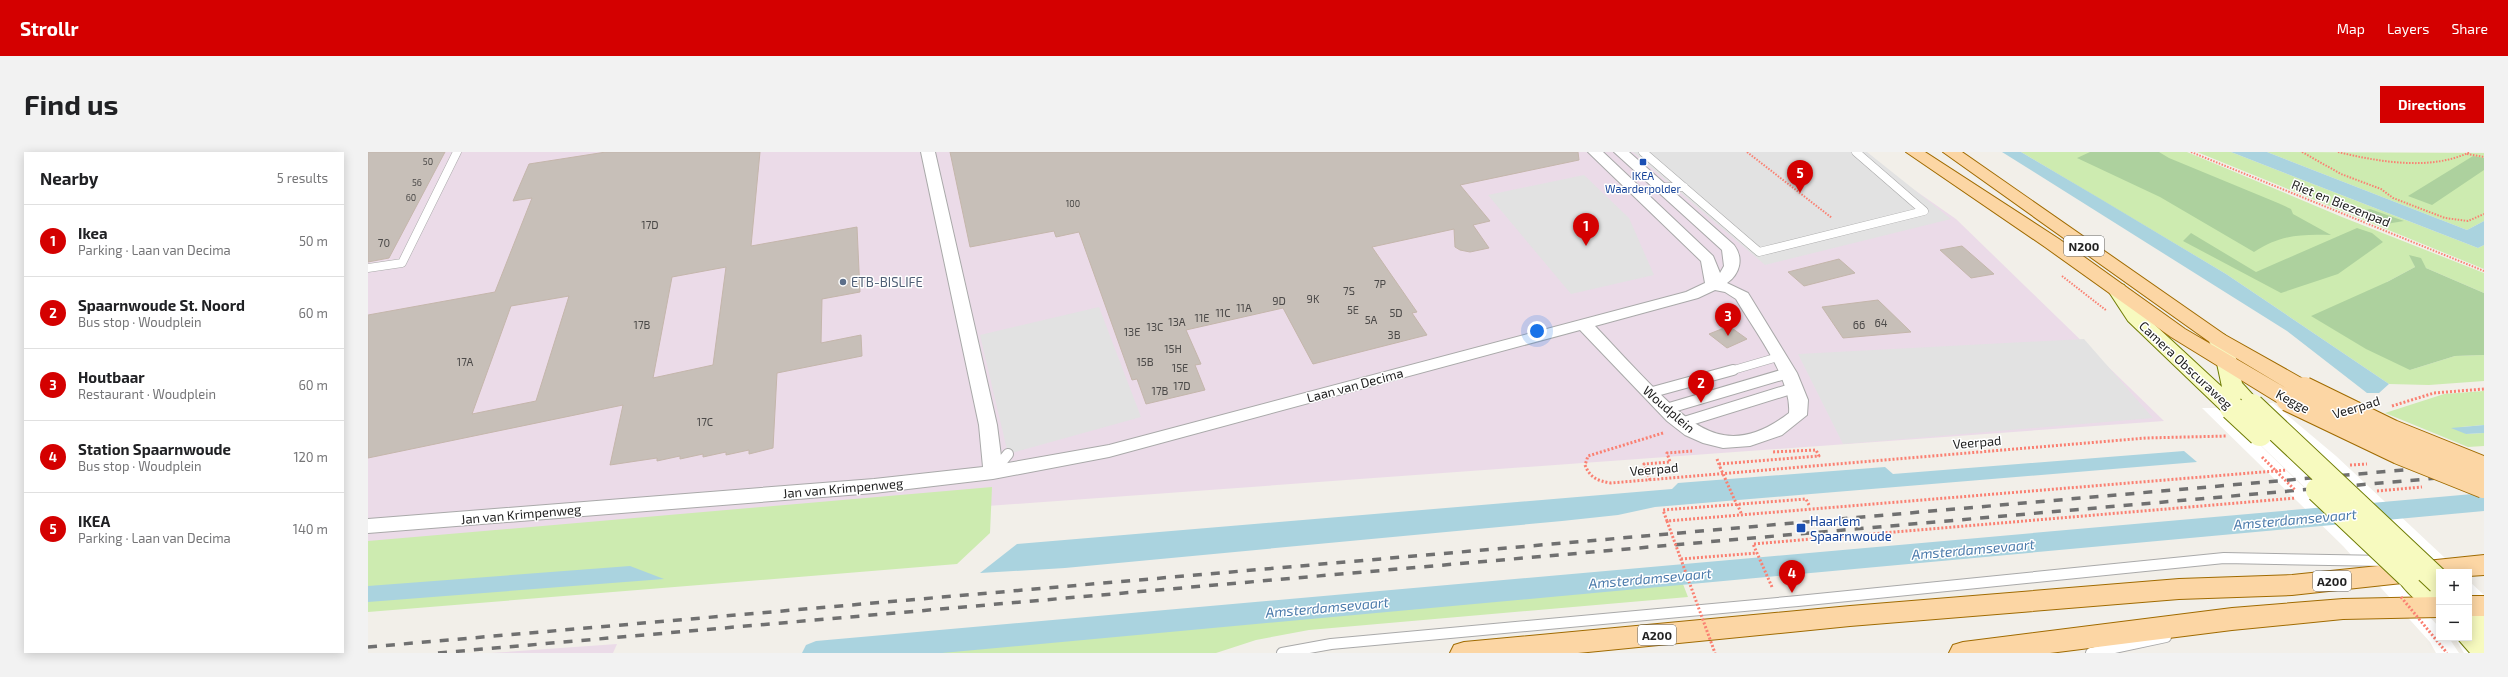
<!DOCTYPE html>
<meta charset="utf-8">
<style>
body{margin:0;font-family:"Exo 2",sans-serif;background:#f2f2f2;color:#202124}
.controls{position:absolute;right:12px;bottom:12px;display:grid;overflow:hidden;border-radius:0px;box-shadow:0 2px 10px #0003}
.controls button{width:36px;height:36px;display:grid;place-items:center;padding:0;border:0;border-bottom:1px solid #e0e0e0;background:#fff;color:#202124;font:20px sans-serif}
.you{position:absolute;left:1169px;top:179px;width:14px;height:14px;margin:-10px;border:3px solid #fff;border-radius:50%;background:#1a73e8;box-shadow:0 0 0 6px #1a73e833}
.badge{display:grid;place-items:center;width:26px;height:26px;border-radius:50%;background:#d40000;color:#fff;font-size:13px;font-weight:700}
.pin{position:absolute;translate:-50% -33px;filter:drop-shadow(0 1px 2px #0008)}
.pin::after{content:'';position:absolute;top:21px;width:14px;height:12px;background:inherit;clip-path:polygon(0 0,100% 0,50% 100%)}
.list{margin:0;padding:0;list-style:none}
h2{display:flex;justify-content:space-between;align-items:center;height:52px;margin:0;padding:0 16px;font-size:17px}
h2 small{font-size:13px;font-weight:400;color:#757577}
.list li{display:grid;grid-template-columns:26px 1fr auto;gap:12px;align-items:center;box-sizing:border-box;height:72px;padding:0 16px;border-top:1px solid #e0e0e0}
.list b{display:block;font-size:15px;white-space:nowrap}
.list p{margin:0;font-size:13px;white-space:nowrap;color:#757577}
.list em{font-size:13px;font-style:normal;color:#757577}
.map{position:relative;flex:none;width:2116px;height:501px;overflow:hidden;border-radius:0px}
header{display:flex;align-items:center;gap:24px;box-sizing:border-box;height:56px;padding:0 20px;background:#d40000;color:#fff}
header strong{font-size:19px}
nav{display:flex;gap:22px;margin-inline-start:auto;font-size:14px}
.intro{display:flex;align-items:center;justify-content:space-between;box-sizing:border-box;height:96px;padding:0 24px}
h1{margin:0;font-size:28px}
.button{padding:10px 18px;border-radius:0px;background:#d40000;color:#fff;font-size:14px;font-weight:700}
main{display:flex;gap:24px;padding:0 24px}
aside{flex:1;background:#fff;border-radius:0px;box-shadow:0 2px 10px #0003}
.map>svg:first-child{display:block}
</style>
<header>
<strong>Strollr</strong>
<nav><a>Map</a><a>Layers</a><a>Share</a></nav>
</header>
<div class="intro"><h1>Find us</h1><a class="button">Directions</a></div>
<main>
<aside>
<h2>Nearby<small>5 results</small></h2>
<ul class="list">
<li><span class="badge">1</span><div><b>Ikea</b><p>Parking · Laan van Decima</p></div><em>50 m</em></li>
<li><span class="badge">2</span><div><b>Spaarnwoude St. Noord</b><p>Bus stop · Woudplein</p></div><em>60 m</em></li>
<li><span class="badge">3</span><div><b>Houtbaar</b><p>Restaurant · Woudplein</p></div><em>60 m</em></li>
<li><span class="badge">4</span><div><b>Station Spaarnwoude</b><p>Bus stop · Woudplein</p></div><em>120 m</em></li>
<li><span class="badge">5</span><div><b>IKEA</b><p>Parking · Laan van Decima</p></div><em>140 m</em></li>
</ul>
</aside>
<div class="map">
<svg width="2116" height="501" viewBox="0 0 2116 501">
<rect width="100%" height="100%" fill="#f2efe9"/>
<path fill="#ebdbe8" d="M0,0H1492L1588,67L1796,269L357,373L0,403Z
M249,492L245,501H123Z"/>
<path fill="#cdebb0" d="M1653,0H1819L1974,65L2116,121V141L2058,116L2042,104L2047,115L2019,130L2042,218L2087,204L2116,203V229L2061,233L2021,232L1858,122Z
M1829,0H1863L2110,96L2116,93V117Z
M1899,0L2116,1V69L2099,78Z
M2116,239V273L2093,275L2098,282L2116,281V294L2100,295L2017,261L2076,242Z
M624,335L622,381L589,412L0,460V389Z
M1313,427L1320,445L941,478L888,488L848,501H532Z"/>
<path fill="#add19e" d="M1722,0H1791L1801,6L1910,51L1923,57L1925,62L1963,83C1932,82 1912,83 1886,100L1792,45L1709,6Z
M2105,4L2116,6V18L2064,53L2040,44Z
M2002,57L2036,69L2018,72L1994,59Z
M1989,76L2004,81L2015,90L1970,122L1913,141L1815,89L1823,81L1888,120Z
M2041,103L2053,106L2058,116L2116,141V203L2087,204L2042,218L1998,197L1943,164L2019,130L2047,115Z"/>
<path fill="#e2e2e2" d="M1265,0H1499L1583,67L1397,113Z
M1216,23L1261,66L1286,123L1203,142L1120,43Z
M731,155L773,265L640,302L612,183Z
M1716,187L1785,266L1475,292L1430,202Z"/>
<path fill="#aad3df" d="M1634,0H1653L1731,46L1858,122L2021,232L2011,241H1999L1919,179Z
M1863,0H1899L2099,78L2116,69V93L2110,96Z
M2116,273V281L2098,282L2083,276Z
M1816,299L1829,310L1287,355L1250,363L1194,369L697,416L612,421L649,392L1304,337L1310,331L1517,315L1525,322Z
M262,414L296,427L0,450V434Z"/>
<path fill="#fff" d="M1905,251L1968,304L2092,420H2071V470L1995,391L1854,256Z
M1834,256H1851L1891,292L1992,390L2071,475V486H2081L2091,501H2068L2062,490L1975,394Z
M2101,429L2116,443V501H2096L2087,486H2101Z"/>
<g fill="none" stroke-linecap="round" stroke-linejoin="round">
<path fill="#aad3df" fill-rule="evenodd" d="M2116,341V359L574,501H434L438,493L448,489Z"/>
</g>
<path fill="#c7bfb8" stroke="#c4b6ab" fill-rule="evenodd" d="M0,0H77L21,106L0,110Z
M238,0H392L383,94L489,75L492,140L454,147L453,191L493,183L494,204L409,221L405,296L381,302V298L358,303V300L335,305V302L312,307V304L289,309V306L242,313L255,253L0,306V163L127,140L164,46L145,49L161,12ZM358,115L345,213L285,226L304,125ZM201,144L168,249L104,262L143,154Z
M582,0H1210L1211,8L1092,33L1122,69L1105,73L1121,96L1102,100L1092,98L1087,95L1086,77L1004,95L1049,160L1044,161L1059,183L945,212L915,156L818,178L833,212L827,213L837,238L778,252L769,227L764,228L711,80L688,85L686,79L602,95Z
M1594,94L1626,122L1603,126L1572,98Z
M1471,107L1487,121L1436,134L1420,120Z
M1510,148L1543,180L1475,186L1454,155Z
M1361,174L1379,187L1359,196L1341,182Z"/>
<g fill="none" stroke-linecap="round" stroke-linejoin="round">
<g stroke="#a9a9a9" stroke-width="9">
<path id="lane-far1" d="M1275,0L1391,100L1556,59L1488,0
M1293,35H1316
M0,116L34,111L89,0
M1362,219L1410,205"/>
</g>
<g stroke="#a9a9a9" stroke-width="12">
<path id="lane" d="M1281,241L1365,218
M1298,257L1420,221
M1313,271L1426,236
M627,318L640,302
M914,501L963,492L1430,449L1856,406L2019,409
M1723,501L1798,485"/>
</g>
<g stroke="#a9a9a9" stroke-width="2">
<path id="street" d="M553,0H567L629,273L634,312L741,293L1318,140L1337,131L1333,109L1220,0H1235L1345,104L1352,121L1356,114L1354,98L1246,0H1261L1366,93C1376,106 1372,122 1359,131L1380,141L1429,221L1440,248L1439,263L1414,283L1382,294L1355,296L1335,291L1317,283L1299,269L1212,178L741,305L625,327L506,341L0,381V367L506,327L615,315L611,273ZM1347,138L1357,140L1368,147C1385,177 1424,226 1421,261C1364,305 1330,280 1286,236C1266,216 1247,195 1227,174L1330,146Z"/>
</g>
<g stroke="#707d05" stroke-width="2">
<path id="secondary" d="M1749,131L1756,133L1774,161L1854,235L1847,202L1840,187L1843,183L1850,181L1857,183L1867,202L1874,231L1895,254L1892,259L1884,261L1874,257L1872,261L1864,263L1856,261L1760,169L1739,137L1742,133Z
M2040,413L2049,416L2071,436V462C2055,457 2035,438 2027,423L2031,416Z
M2101,447L2110,450L2116,455V501H2102L2089,486H2101Z"/>
</g>
<g stroke="#a06b00" stroke-width="2">
<path id="primary" d="M1538,0H1557L1691,87L1817,177L1928,242L1931,247L1928,252L1920,254L1912,252L1803,185L1677,95Z
M1575,0H1594L1857,183L1944,232L1947,237L1944,242L1936,244L1928,242L1843,191Z
M2116,403V423L2101,424V420H2071V427L1924,443L1811,447L1482,474L1210,501H1082L1086,493L1096,490L1482,454L1811,427L1924,423Z
M2101,444H2116V464H2101Z
M2071,445V465L1975,467L1864,478L1682,501H1581L1585,493L1595,490L1864,456L1975,447Z"/>
</g>
<path stroke="#fa8072" stroke-width="2" stroke-dasharray="1.5 1.5" stroke-linecap="butt" d="M1379,0L1464,66
M1823,0L2116,119
M1934,0L1973,22L2013,37L2025,46L2077,66L2100,69L2116,62
M1970,0C2011,10 2063,19 2102,0
M2099,2L2116,5
M1694,124L1739,159"/>
<path stroke="#fa8072" stroke-width="3" stroke-dasharray="2 2" stroke-linecap="butt" d="M2024,254L2066,241L2116,237
M1295,281L1220,304L1217,313C1222,326 1230,329 1243,331L1778,286L1859,284
M1349,307L1352,315
M1351,312L1451,304L1448,298L1404,300
M1982,313L1999,312
M1282,328L1276,312L1302,310L1299,301L1324,299
M2009,339L2054,335
M1369,352L1374,363
M1441,353L1438,347L1295,358L1299,369L1919,318
M1313,407L1389,401
M1420,426L1421,433
M1404,435L1385,392L1928,346"/>
<use href="#lane-far1" stroke="#fff" stroke-width="8"/>
<use href="#lane" stroke="#fff" stroke-width="10"/>
<use href="#street" fill="#fff" fill-rule="evenodd"/>
<use href="#secondary" fill="#f7fabf" fill-rule="evenodd"/>
<use href="#primary" fill="#fcd6a4" fill-rule="evenodd"/>
<path stroke="#707070" stroke-width="3.5" stroke-dasharray="9 9" stroke-linecap="butt" d="M0,495L2116,311
M70,501L2116,322"/>
<g stroke="#707d05" stroke-width="26" stroke-linecap="butt">
<path id="secondary-bridge" d="M1884,254L2071,430
M1864,256L1892,282
M1950,338L2040,423"/>
</g>
<g stroke="#a06b00" stroke-width="26" stroke-linecap="butt">
<path id="primary-bridge" d="M1936,237L2024,280L2116,317
M1920,247L2031,300L2116,334"/>
</g>
<path stroke="#fa8072" stroke-width="3" stroke-dasharray="2 2" stroke-linecap="butt" d="M1894,305L1927,338
M1352,315L1368,351
M1299,369L1347,501
M2033,445L2079,501"/>
<use href="#secondary-bridge" stroke="#f7fabf" stroke-width="24"/>
<use href="#primary-bridge" stroke="#fcd6a4" stroke-width="24"/>
</g>
<g fill="#1a4fb4" stroke="#fff" stroke-width="1.5">
<rect x="1271" y="6" width="8" height="8" rx="2"/>
<rect x="1428" y="371" width="10" height="10" rx="2"/>
</g>
<circle fill="#5c6f8a" stroke="#fff" stroke-width="1.5" cx="475" cy="130" r="4"/>
<g text-anchor="middle" dominant-baseline="central" stroke-width="3" stroke-linejoin="round" paint-order="stroke">
<g font-size="9" fill="#4b4948">
<text x="60" y="9">50</text>
<text x="49" y="30">56</text>
<text x="43" y="45">60</text>
<text x="705" y="51">100</text>
</g>
<g font-size="11" fill="#164399" stroke="#fff">
<text x="1275" y="23">IKEA<tspan x="1275" dy="13">Waarderpolder</tspan></text>
</g>
<g font-size="11" fill="#4b4948">
<text x="282" y="72">17D</text>
<text x="16" y="90">70</text>
<text x="1012" y="131">7P</text>
<text x="981" y="138">7S</text>
<text x="945" y="146">9K</text>
<text x="911" y="148">9D</text>
<text x="876" y="155">11A</text>
<text x="985" y="157">5E</text>
<text x="855" y="160">11C</text>
<text x="1028" y="160">5D</text>
<text x="834" y="165">11E</text>
<text x="1003" y="167">5A</text>
<text x="809" y="169">13A</text>
<text x="1513" y="170">64</text>
<text x="274" y="172">17B</text>
<text x="1491" y="172">66</text>
<text x="787" y="174">13C</text>
<text x="764" y="179">13E</text>
<text x="1026" y="182">3B</text>
<text x="805" y="196">15H</text>
<text x="97" y="209">17A</text>
<text x="777" y="209">15B</text>
<text x="812" y="215">15E</text>
<text x="814" y="233">17D</text>
<text x="792" y="238">17B</text>
<text x="337" y="269">17C</text>
</g>
<g fill="#fff" stroke="#646464" stroke-width="1">
<rect x="1696" y="84" width="40" height="20" rx="3"/>
<rect x="1945" y="419" width="38" height="20" rx="3"/>
<rect x="1270" y="473" width="38" height="20" rx="3"/>
</g>
<g font-size="12" font-weight="bold" fill="#222">
<text x="1716" y="94">N200</text>
<text x="1964" y="429">A200</text>
<text x="1289" y="483">A200</text>
</g>
<g font-size="13" fill="#222" stroke="#fff">
<text transform="translate(1973 51) rotate(22)">Riet en Biezenpad</text>
<text transform="translate(1818 213) rotate(43)">Camera Obscuraweg</text>
<text transform="translate(987 233) rotate(-15)">Laan van Decima</text>
<text transform="translate(1925 249) rotate(28)">Kegge</text>
<text transform="translate(1988 255) rotate(-17)">Veerpad</text>
<text transform="translate(1301 257) rotate(41)">Woudplein</text>
<text transform="translate(1609 290) rotate(-5)">Veerpad</text>
<text transform="translate(1286 317) rotate(-5)">Veerpad</text>
<text transform="translate(475 336) rotate(-5)">Jan van Krimpenweg</text>
<text transform="translate(153 362) rotate(-5)">Jan van Krimpenweg</text>
</g>
<g font-size="13" fill="#4e5e75" stroke="#fff" text-anchor="start">
<text x="483" y="130">ETB-BISLIFE</text>
</g>
<g font-size="13" fill="#164399" stroke="#fff" text-anchor="start">
<text x="1442" y="369">Haarlem<tspan x="1442" dy="15">Spaarnwoude</tspan></text>
</g>
<g font-size="14" font-style="italic" fill="#4a7aab" stroke="#fff">
<text transform="translate(1927 367) rotate(-5)">Amsterdamsevaart</text>
<text transform="translate(1605 397) rotate(-5)">Amsterdamsevaart</text>
<text transform="translate(1282 426) rotate(-5)">Amsterdamsevaart</text>
<text transform="translate(959 455) rotate(-5)">Amsterdamsevaart</text>
</g>
</g>
</svg>
<div class="controls">
<button>+</button>
<button>−</button>
</div>
<div class="you"></div>
<div class="pin badge" style="left:1218px;top:94px">1</div>
<div class="pin badge" style="left:1333px;top:251px">2</div>
<div class="pin badge" style="left:1360px;top:184px">3</div>
<div class="pin badge" style="left:1424px;top:441px">4</div>
<div class="pin badge" style="left:1432px;top:41px">5</div>
</div>
</main>
